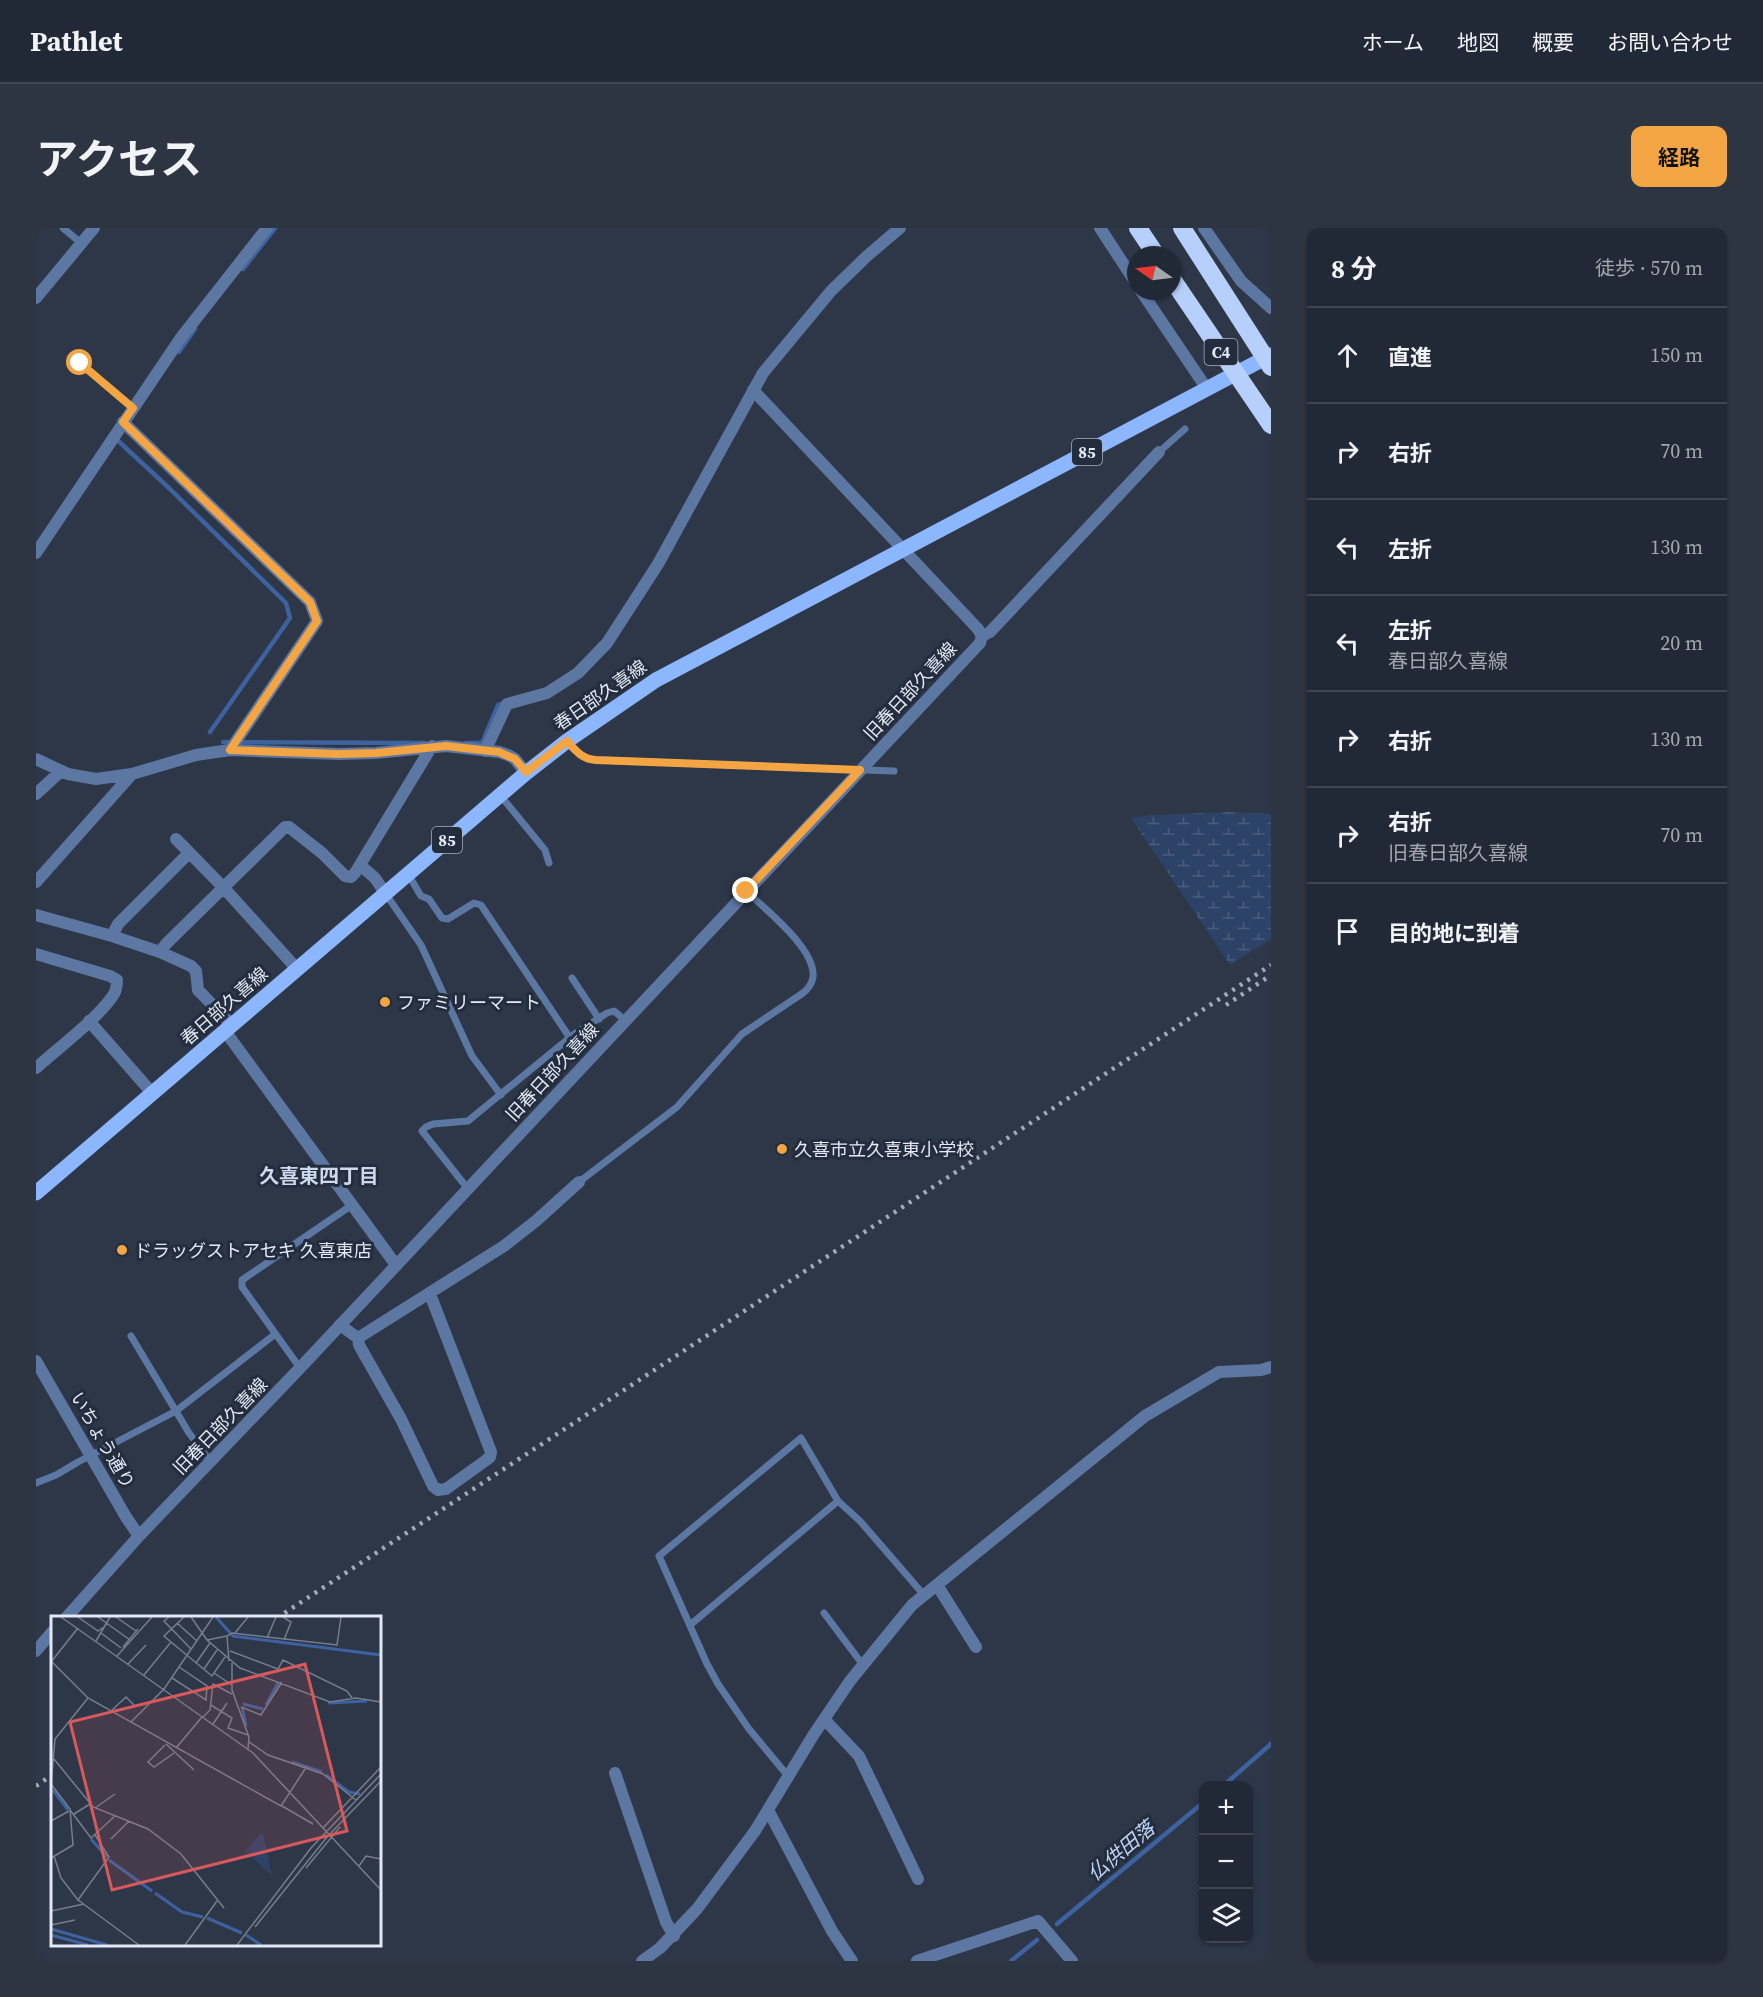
<!DOCTYPE html>
<html lang="ja">
<meta charset="utf-8">
<style>
body{margin:0;font-family:"Source Serif 4","Noto Sans JP",serif;background:#2e3542;color:#f1f3f6}
.controls{position:absolute;right:18px;bottom:18px;display:grid;overflow:hidden;border-radius:12px;box-shadow:0 2px 4px #0004}
.controls button{width:54px;height:54px;display:grid;place-items:center;padding:0;border:0;border-bottom:2px solid #3f4551;background:#222936;color:#f1f3f6;font:30px sans-serif}
.compass{position:absolute;left:1091px;top:18px;width:54px;height:54px;border-radius:50%;background:#222936;box-shadow:0 2px 4px #0004;rotate:284deg}
.stop{position:absolute;width:18px;height:18px;margin:-14px;border:4px solid #f3a443;border-radius:50%;background:#fff}
.stop.end{background:#f3a443;border-color:#fff;box-shadow:0 2px 6px #0008}
.list{margin:0;padding:0;list-style:none}
h2{display:flex;justify-content:space-between;align-items:center;height:78px;margin:0;padding:0 24px;font-size:26px}
h2 small{font-size:20px;font-weight:400;color:#a2a6ad}
.list li{display:grid;grid-template-columns:39px 1fr auto;gap:18px;align-items:center;box-sizing:border-box;height:96px;padding:0 24px;border-top:2px solid #3f4551}
.list b{display:block;font-size:22px;white-space:nowrap}
.list p{margin:0;font-size:20px;white-space:nowrap;color:#a2a6ad}
.list em{font-size:20px;font-style:normal;color:#a2a6ad}
.icon{flex:none;width:33px;height:33px;fill:none;stroke:currentColor;stroke-width:2;stroke-linecap:round;stroke-linejoin:round}
.map{position:relative;flex:none;width:1235px;height:1733px;overflow:hidden;border-radius:12px}
header{display:flex;align-items:center;gap:36px;box-sizing:border-box;height:84px;padding:0 30px;background:#222936;border-bottom:2px solid #3f4551}
header strong{font-size:28px}
nav{display:flex;gap:33px;margin-inline-start:auto;font-size:21px}
.intro{display:flex;align-items:center;justify-content:space-between;box-sizing:border-box;height:144px;padding:0 36px}
h1{margin:0;font-size:42px}
.button{padding:15px 27px;border-radius:12px;background:#f3a443;color:#111;font-size:21px;font-weight:700}
main{display:flex;gap:36px;padding:0 36px}
aside{flex:1;background:#222936;border-radius:12px;box-shadow:0 2px 4px #0004}
.map>svg:first-child{display:block}
</style>
<header>
<strong>Pathlet</strong>
<nav><a>ホーム</a><a>地図</a><a>概要</a><a>お問い合わせ</a></nav>
</header>
<div class="intro"><h1>アクセス</h1><a class="button">経路</a></div>
<main>
<div class="map">
<svg width="1235" height="1733" viewBox="0 0 1235 1733">
<defs>
<pattern id="wetland-marsh" width="20" height="14" patternUnits="userSpaceOnUse" patternTransform="scale(1.5)"><rect width="20" height="14" fill="#2d4267"/><path d="M1 5h8M5 5V1M11 12h8M15 12V8" fill="none" stroke="#4b5d7d"/></pattern>
</defs>
<rect width="100%" height="100%" fill="#2d3748"/>
<path fill="url(#wetland-marsh)" d="M1193,584L1235,586V711L1194,737L1095,590L1115,587Z"/>
<g fill="none" stroke-linecap="round" stroke-linejoin="round">
<path stroke="#3e619f" stroke-width="4.5" d="M207,41L239,0
M143,124L159,101
M79,210L133,260L250,375L254,390L174,504
M187,514L389,515
M430,515H446L462,477L468,475
M1187,1558L1235,1516
M1021,1696L1168,1574
M975,1733L1001,1712"/>
<path stroke="#5d77a3" stroke-width="7" d="M27,0L45,15
M44,135L97,180
M1123,224L1149,201
M531,513C540,523 546,531 560,532L858,543
M464,567L509,622L513,635
M372,646L385,668L393,671L406,690L412,691L438,675L445,677L534,810
M349,665L385,717L436,828L465,867
M536,750L563,791
M543,954L641,879L706,806L767,765C772,761 776,756 777,749C780,721 729,681 710,663
M432,961L386,903L390,899L397,896L432,893L537,807L571,785L578,783L589,792
M95,1108L153,1205L175,1234
M264,1140L206,1059V1052L316,977
M0,1255L20,1247L42,1234L140,1183L238,1107
M788,1385L827,1437
M654,1397L802,1273
M752,1548L713,1501L682,1456L671,1436L623,1328L765,1210L802,1273L824,1293L888,1367"/>
<path stroke="#5d77a3" stroke-width="12" d="M1168,0L1205,53L1235,80
M0,70L58,0
M87,194L274,374L281,393L194,522
M946,408L954,404L1123,224
M449,523L471,476L511,465L542,445L571,415L622,336L727,145L795,63L831,28L864,0
M0,531L32,546L60,551L96,546L160,527L194,522L303,526L340,525L410,518L463,524L472,527L479,531L490,545
M0,566L25,543
M140,611L188,660L261,741
M324,637L339,650L349,665
M0,654L96,546
M0,687L76,708L124,724L155,738L160,743L162,762L196,797
M76,708L82,696L153,625
M124,724L130,716L249,599H253L286,625L309,648L315,649L319,645L396,518
M0,726L74,748L81,752C81,758 80,764 76,769C58,794 23,819 0,840
M53,793L117,866
M189,803L360,1037
M304,1097L322,1110L468,1018L501,992L543,954
M322,1110L323,1117L365,1191L397,1258L402,1262L410,1261L449,1233L454,1229L455,1224L394,1066
M901,1357L940,1419
M788,1491L823,1528L882,1651
M579,1545L630,1694L638,1708
M732,1582L796,1703L816,1733
M606,1733L624,1720L661,1681L719,1603L778,1506L814,1453L876,1377L1109,1188L1183,1144L1225,1142L1235,1139
M881,1733L1002,1693L1036,1733"/>
<path stroke="#5d77a3" stroke-width="12" d="M1064,0L1100,55
M1105,63L1171,161
M0,325L144,111L231,0
M0,1133L90,1289L103,1308
M30,1390L103,1308L264,1140L944,415L946,408L942,401L717,162
M0,1423L16,1404"/>
<path stroke="#8cb6fe" stroke-width="15" d="M0,965L490,545L531,513L620,452L1235,127"/>
<path stroke="#b6cffb" stroke-width="18" d="M1102,0L1120,27
M1146,0L1235,139
M1136,51L1235,197"/>
<path stroke="#a3aab7" stroke-width="4.5" stroke-dasharray="3 6" stroke-linecap="butt" d="M1190,777L1235,747
M241,1390L1235,737
M0,1558L16,1547"/>
</g>
<g fill="none" stroke-linecap="round" stroke-linejoin="round">
<path stroke="#f3a443" stroke-width="8" d="M44,135L97,180L87,194L274,374L281,393L194,522L303,526L340,525L410,518L463,524L479,531L490,544L531,513C540,523 546,531 560,532L824,542L710,663"/>
</g>
<g fill="#f3a443" stroke="#232d3d" stroke-width="2">
<circle cx="349" cy="774" r="6"/>
<circle cx="746" cy="921" r="6"/>
<circle cx="86" cy="1022" r="6"/>
</g>
<g text-anchor="middle" dominant-baseline="central" stroke-width="6" stroke-linejoin="round" paint-order="stroke">
<g fill="#232d3d" stroke="#a9b1bd" stroke-width="1.5">
<rect x="1168.5" y="111" width="33" height="26" rx="4.5"/>
<rect x="1036" y="211" width="30" height="26" rx="4.5"/>
<rect x="396" y="599" width="30" height="26" rx="4.5"/>
</g>
<g font-size="16" font-weight="bold" fill="#e3e9f4">
<text x="1185" y="124">C4</text>
<text x="1051" y="224">85</text>
<text x="411" y="612">85</text>
</g>
<g font-size="18" fill="#e3e9f4" stroke="#232d3d">
<text transform="translate(874 463) rotate(-47)">旧春日部久喜線</text>
<text transform="translate(564 467) rotate(-35)">春日部久喜線</text>
<text transform="translate(188 778) rotate(-41)">春日部久喜線</text>
<text transform="translate(516 844) rotate(-47)">旧春日部久喜線</text>
<text transform="translate(184 1198) rotate(-46)">旧春日部久喜線</text>
<text transform="translate(67 1212) rotate(60)">いちょう通り</text>
</g>
<g font-size="18" fill="#e3e9f4" stroke="#232d3d" text-anchor="start">
<text x="361" y="774">ファミリーマート</text>
<text x="758" y="921">久喜市立久喜東小学校</text>
<text x="98" y="1022">ドラッグストアセキ 久喜東店</text>
</g>
<g font-size="20" font-weight="bold" fill="#ccd8ee" stroke="#232d3d">
<text x="283" y="948">久喜東四丁目</text>
</g>
<g font-size="20" font-style="italic" fill="#bfd4f8" stroke="#232d3d">
<text transform="translate(1085 1623) rotate(-40)">仏供田落</text>
</g>
</g>
<g transform="translate(15 1388)">
<rect width="330" height="330" fill="#2d3748"/>
<path d="M211,216L215,229L221,260L194,235Z" fill="#2d4267"/>
<path fill="none" stroke="#3e619f" stroke-width="3" d="M165,1L182,20L330,39M277,87L316,85M192,88L212,93M215,89L227,67M191,91L195,110M241,146L271,156M275,159L298,176L309,178M2,174L17,194M40,223L56,241M58,244L101,275M104,277L131,296L152,301M156,302L191,317M0,313L56,329M0,319L37,329M195,319L210,329"/>
<path fill="none" stroke="#767e8d" stroke-width="1.5" d="M10,1L202,137L330,274M27,1L47,15L53,11M47,1L79,24M65,1L85,15M118,1L113,5L140,33M133,1L113,20L120,26L161,60L174,41M140,1L156,24L189,52L279,86L305,82L330,86M232,1L240,6L233,24M126,7L146,25M50,17L70,32M184,17L197,1M216,22L225,1M156,24L176,20M45,25L59,1M72,31L87,13M179,35L227,53L232,44L296,75L301,82M66,40L101,1M0,45L37,82L230,190L256,150M178,45L176,20L181,17L286,29L290,1M0,46L27,12M145,47L159,27M181,47V74L198,121L197,133M77,48L95,29M153,53L166,34M163,57L181,69M93,59L120,26M121,62L155,84L156,70L128,51M160,89L181,102L177,112L197,119M190,91L210,99L231,66M60,95L75,81L83,89M152,101L159,94L162,68L181,78M80,106L113,73L162,1M162,108L176,87M198,126L217,139L272,158L305,184M115,128L143,154M114,129L97,146L103,151L123,137M125,132L151,101M3,143L42,191L97,213L130,238L173,292M231,190L262,208M44,192L64,178M19,194L40,222L64,200M23,198L39,188M0,205L18,195M272,212L330,151M60,223L78,205M3,240L10,262L27,284L58,241L44,219M0,242L22,229L19,193L0,168L4,123L37,82M308,250L315,240L330,243M255,252L289,211M27,284L88,329M0,295L33,288M0,309L24,304M204,311L276,221L330,165M134,329L166,285M186,329L260,232L330,158"/>
<path fill="#d9585b" fill-opacity="0.15" stroke="#d9585b" stroke-width="3" d="M254,48L296,215L61,274L19,106Z"/>
<rect width="330" height="330" fill="none" stroke="#e3e9f4" stroke-width="3"/>
</g>
</svg>
<div class="controls">
<button>+</button>
<button>−</button>
<button><svg class="icon" aria-label="layers" viewBox="0 0 24 24"><path d="M12 4l9 5-9 5-9-5zM3 14l9 5 9-5"/></svg></button>
</div>
<svg class="compass" viewBox="-18 -18 36 36"><path d="M0-13l5 13h-10z" fill="#e53935"/><path d="M0 13l5-13h-10z" fill="#a2a6ad"/></svg>
<div class="stop" style="left:44px;top:135px"></div>
<div class="stop end" style="left:710px;top:663px"></div>
</div>
<aside>
<h2>8 分<small>徒歩 · 570 m</small></h2>
<ul class="list">
<li><svg class="icon" aria-label="ahead" viewBox="0 0 24 24"><path d="M12 20V5M6 11l6-6 6 6"/></svg><div><b>直進</b></div><em>150 m</em></li>
<li><svg class="icon" aria-label="right" viewBox="0 0 24 24"><path d="M7 20v-9h11M14 6l5 5-5 5"/></svg><div><b>右折</b></div><em>70 m</em></li>
<li><svg class="icon" aria-label="left" viewBox="0 0 24 24"><path d="M17 20v-9H6M10 6l-5 5 5 5"/></svg><div><b>左折</b></div><em>130 m</em></li>
<li><svg class="icon" aria-label="left" viewBox="0 0 24 24"><path d="M17 20v-9H6M10 6l-5 5 5 5"/></svg><div><b>左折</b><p>春日部久喜線</p></div><em>20 m</em></li>
<li><svg class="icon" aria-label="right" viewBox="0 0 24 24"><path d="M7 20v-9h11M14 6l5 5-5 5"/></svg><div><b>右折</b></div><em>130 m</em></li>
<li><svg class="icon" aria-label="right" viewBox="0 0 24 24"><path d="M7 20v-9h11M14 6l5 5-5 5"/></svg><div><b>右折</b><p>旧春日部久喜線</p></div><em>70 m</em></li>
<li><svg class="icon" aria-label="arrive" viewBox="0 0 24 24"><path d="M6 21V4h12l-3 4 3 4H6"/></svg><div><b>目的地に到着</b></div></li>
</ul>
</aside>
</main>
